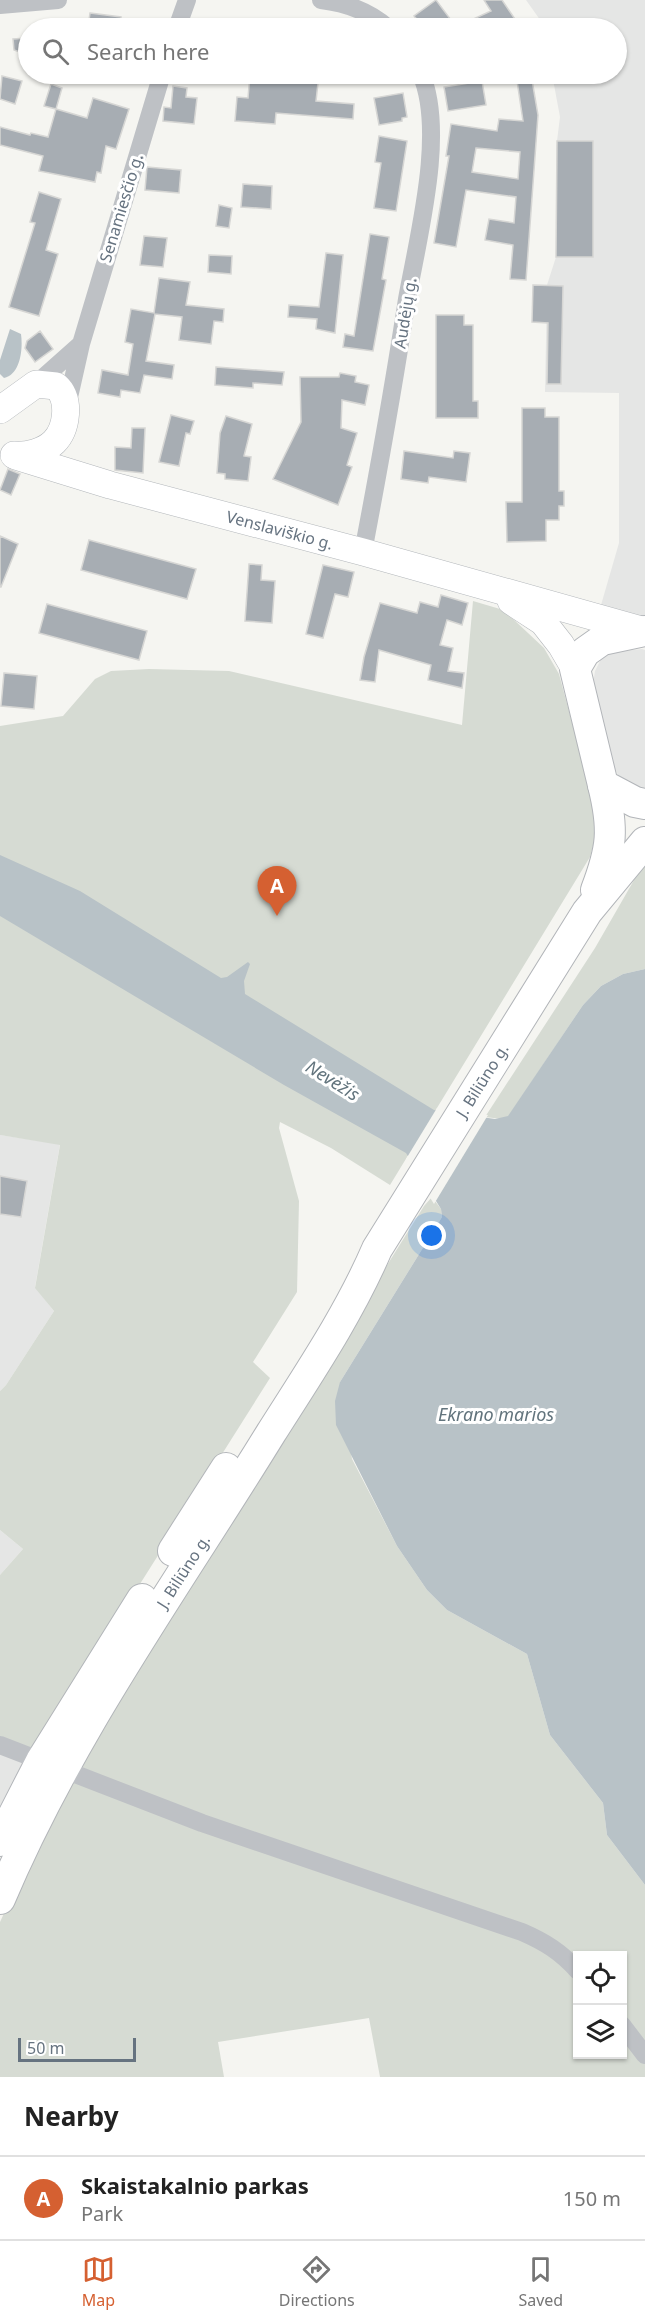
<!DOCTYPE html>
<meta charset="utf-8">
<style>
body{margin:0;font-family:"Noto Sans",sans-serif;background:#f6f6f6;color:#222}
.controls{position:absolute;right:18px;bottom:18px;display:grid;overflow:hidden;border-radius:0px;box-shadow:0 2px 4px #0004}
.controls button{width:54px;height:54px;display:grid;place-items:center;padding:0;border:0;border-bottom:2px solid #e0e0e0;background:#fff;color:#222;font:30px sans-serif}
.scale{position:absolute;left:18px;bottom:15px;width:118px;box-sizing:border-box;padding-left:6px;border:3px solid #667380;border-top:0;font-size:16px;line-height:21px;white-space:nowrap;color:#667380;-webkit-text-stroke:4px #fff;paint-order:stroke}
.you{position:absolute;left:432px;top:1236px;width:21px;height:21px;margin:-15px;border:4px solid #fff;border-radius:50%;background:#1a73e8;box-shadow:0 0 0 9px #1a73e833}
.badge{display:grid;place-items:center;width:39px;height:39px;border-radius:50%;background:#d56031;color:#fff;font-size:20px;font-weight:700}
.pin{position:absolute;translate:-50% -50px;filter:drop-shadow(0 2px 3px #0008)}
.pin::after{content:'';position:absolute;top:32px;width:21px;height:18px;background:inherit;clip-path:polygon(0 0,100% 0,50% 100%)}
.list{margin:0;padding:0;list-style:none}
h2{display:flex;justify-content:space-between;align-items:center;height:78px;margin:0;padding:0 24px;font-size:26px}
h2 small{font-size:20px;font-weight:400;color:#767676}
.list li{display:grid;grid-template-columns:39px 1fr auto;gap:18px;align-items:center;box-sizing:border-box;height:84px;padding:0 24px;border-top:2px solid #e0e0e0}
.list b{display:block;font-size:22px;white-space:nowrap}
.list p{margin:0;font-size:20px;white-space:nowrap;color:#767676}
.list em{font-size:20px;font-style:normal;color:#767676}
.icon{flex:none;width:33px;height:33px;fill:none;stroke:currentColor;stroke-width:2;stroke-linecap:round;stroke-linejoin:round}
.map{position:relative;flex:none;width:645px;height:2077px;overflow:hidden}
.search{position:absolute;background:#fff;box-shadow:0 2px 4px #0004;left:18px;right:18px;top:18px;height:66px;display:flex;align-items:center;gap:15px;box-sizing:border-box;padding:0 21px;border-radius:33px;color:#767676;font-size:22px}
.sheet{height:162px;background:#fff}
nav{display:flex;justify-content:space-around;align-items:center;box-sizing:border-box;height:84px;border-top:2px solid #e0e0e0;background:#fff;font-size:16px;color:#767676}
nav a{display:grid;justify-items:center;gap:3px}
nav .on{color:#d56031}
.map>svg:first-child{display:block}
</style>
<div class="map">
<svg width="645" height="2077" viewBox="0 0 645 2077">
<rect width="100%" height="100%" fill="#f5f5f1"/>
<path fill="#e5e6e5" d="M526,0H645V618L601,605L619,543V393L545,392L547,285L556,257L557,141L560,117L552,74H616V28H544L543,24Z
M642,649L645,650V797L623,785L615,769L593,684L595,671L602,657L612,652Z
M0,1135L60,1144L35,1287L54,1311L6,1385L0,1391Z
M0,1530L23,1549L0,1575Z
M0,1737L30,1749L0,1823Z"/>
<path fill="#d6dbd3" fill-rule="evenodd" d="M473,601L500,609L512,618L544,648L559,674L593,801L595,838L590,857L390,1185L331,1148L280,1122L279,1128L299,1201L297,1292L253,1362L270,1378L39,1744L30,1749L0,1737V1575L23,1549L0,1530V1391L6,1385L54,1311L35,1288L60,1145L0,1135V726L63,716L95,679L111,671L149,669L229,671L462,725Z
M645,861V969L623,974L601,986L583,1005L508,1117L502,1119L485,1117L595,948Z
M432,1197L441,1209L442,1217L340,1382L352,1459L397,1546L427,1590L447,1610L527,1654L550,1735L603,1803L607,1835L645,1885V2077H380L369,2018L218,2042L224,2077H0V1922L43,1829L226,1523L424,1206ZM578,1956H622V2054H578Z"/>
<path fill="#b8c2c7" d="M10,329L21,334C23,348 21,374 4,378L0,374V360Z
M0,855L80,891L221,978L227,977L248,962L250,964L244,981L245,994L434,1110L495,1119L508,1116L583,1005L601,986L623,974L645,969V1885L607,1835L603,1803L550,1735L527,1654L447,1610L427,1590L397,1546L336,1425L335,1401L340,1382L442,1217L441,1209L406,1153L284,1085L0,916Z"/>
<path fill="#f5f5f1" d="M437,1108L488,1115L434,1204L406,1159Z"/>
<path fill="#a7adb3" stroke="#d6d6d4" stroke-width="1.5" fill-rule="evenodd" d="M436,0L451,20L441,28H424L414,16Z
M484,0H502L521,28H454L491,11Z
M90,13L121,17L120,28H88Z
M28,38V55L14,50L13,39Z
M250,74H319L316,101L354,104L353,119L276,113L275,124L235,121L237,97L248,98Z
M516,74H531L538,115L526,280L510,279L513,245L485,240L489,219L514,223L516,197L466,190L456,247L434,243L449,156H446L451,124L497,131L499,119L523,121ZM476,148L520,152L518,179L472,172Z
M2,76L22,81L15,104L0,99Z
M482,81L486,105L448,111L444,87Z
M51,84L62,88L56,109L44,106Z
M173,86L187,88L186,97L197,98L194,124L163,121L164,107L171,108Z
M403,93L407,117L402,118V121L379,125L374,98Z
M93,98L129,109L116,149L106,146L101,173L97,172L95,182L39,171L43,156L0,145V127L30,135L31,133L48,137L56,109L87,118Z
M379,136L407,141L396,211L374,208L381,163L375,162Z
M557,141H593V257H556Z
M147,167L181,170L179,193L145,190Z
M243,184L272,186L271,209L241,207Z
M39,192L61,199L46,250L58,254L39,316L9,307L35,223L30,222Z
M219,205L232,208L229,228L216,226Z
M370,234L389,237L382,279L386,280L373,351L343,347L345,334L354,336Z
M144,236L167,238L163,267L140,265Z
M326,253L343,255L335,333L316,329L317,319L288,317L289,305L319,307Z
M209,255L232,256L231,274L208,272Z
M159,278L190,282L186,305L224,309L223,322L214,321L211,344L179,340L182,317L155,314L146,361L174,365L172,379L144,375L140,393L121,390L120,397L98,393L102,370L128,375L133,344L125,342L131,309L154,313Z
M533,285L563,286L561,384H547L548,323L532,322Z
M436,315H464V325H473V401H478V418H436Z
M40,331L53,349L35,362L25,348L27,341Z
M216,367L284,372L282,385L253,383V388L215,385Z
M340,373L356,376L355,382L369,385L365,405L342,400L341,428L357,433L347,465L352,467L338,505L273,479L301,422L300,377H339Z
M522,408H545V417H559V491H564V506H559V520H546V541L507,542L506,502H522Z
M171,415L194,421L190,434L186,433L179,466L159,462Z
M226,416L252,424L244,456L251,457L248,481L225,479V474L217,473L220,433Z
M132,428H145L143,473L115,470V447L131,448Z
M404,451L453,458L454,451L470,453L466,482L429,477L428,483L401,479Z
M8,469L20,474L11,495L0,490Z
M0,536L18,544L1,587H0Z
M89,540L196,569L187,599L81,570Z
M249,564L262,565L261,580L275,581L272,623L245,621Z
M323,565L354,572L348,597L335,594L323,638L306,634Z
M441,595L468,603L462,625L447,620L440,645L453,648L448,671L464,673L462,688L428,680L431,665L379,650L375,682L360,680L364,657L380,603L417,613L420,602L438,607Z
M47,604L147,631L139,660L39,633Z
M4,673L37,676L34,709L1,706Z
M0,1176L27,1181L21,1217L0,1214Z"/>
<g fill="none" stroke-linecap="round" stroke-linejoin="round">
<g stroke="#b3b7bb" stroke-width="28">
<g id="secondary">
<path d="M0,410L36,384L56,386C71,399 67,429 54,442C44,452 27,456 14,455"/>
<path id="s1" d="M16,456L110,485L363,552L645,631"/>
<path d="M511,601L543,622L561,645L575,669"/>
</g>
</g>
<g stroke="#b2b5b9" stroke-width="32">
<g id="primary">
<path d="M645,631L602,640L585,652L575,669L603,785L635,802L645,804"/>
<path d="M596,890C612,848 614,829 603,785"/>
<path d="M173,1551L226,1468"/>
<path d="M0,1841L41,1761L142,1599"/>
<path id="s2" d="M0,1899C70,1733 177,1586 271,1433C309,1373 349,1314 377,1249L587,912L645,842"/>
</g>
</g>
<path stroke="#bec1c5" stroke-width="18" d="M321,0C346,3 370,12 388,28
M0,5L58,0
M177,28L187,0
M36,384L81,344
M67,406L81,344L162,74
M363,552C379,468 394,384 407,299C418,237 446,132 421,74
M0,1745L202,1823L522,1932C545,1942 561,1952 578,1971
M622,2025L645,2055"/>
<use href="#secondary" stroke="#fff" stroke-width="27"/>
<use href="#primary" stroke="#fff" stroke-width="30"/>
</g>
<g text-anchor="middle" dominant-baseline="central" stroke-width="6" stroke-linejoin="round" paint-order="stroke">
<g font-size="16" fill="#667380" stroke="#fff">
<text transform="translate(121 208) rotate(-73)">Senamiesčio g.</text>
<text transform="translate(405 313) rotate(-81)">Audėjų g.</text>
<text stroke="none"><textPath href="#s1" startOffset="274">Venslaviškio g.</textPath></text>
<text stroke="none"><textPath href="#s2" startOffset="951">J. Biliūno g.</textPath></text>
<text stroke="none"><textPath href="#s2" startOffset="376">J. Biliūno g.</textPath></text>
</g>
<g font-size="18" font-style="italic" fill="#62747d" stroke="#fff">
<text transform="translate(333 1080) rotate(32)">Nevėžis</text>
<text x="496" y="1414">Ekrano marios</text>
</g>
</g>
</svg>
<div class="controls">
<button><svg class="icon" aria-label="locate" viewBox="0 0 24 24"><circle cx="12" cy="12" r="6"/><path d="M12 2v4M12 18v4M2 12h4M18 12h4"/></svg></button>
<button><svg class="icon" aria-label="layers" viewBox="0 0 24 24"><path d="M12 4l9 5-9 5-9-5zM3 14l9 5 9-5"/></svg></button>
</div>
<div class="scale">50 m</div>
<div class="you"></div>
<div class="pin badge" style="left:277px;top:916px">A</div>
<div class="search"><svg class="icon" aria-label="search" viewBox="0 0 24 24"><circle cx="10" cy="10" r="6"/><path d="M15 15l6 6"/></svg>Search here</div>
</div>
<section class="sheet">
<h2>Nearby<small></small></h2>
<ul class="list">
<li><span class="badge">A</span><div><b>Skaistakalnio parkas</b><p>Park</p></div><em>150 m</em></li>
</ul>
</section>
<nav>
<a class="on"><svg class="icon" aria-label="map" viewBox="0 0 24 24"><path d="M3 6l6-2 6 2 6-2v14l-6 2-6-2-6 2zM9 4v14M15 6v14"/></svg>Map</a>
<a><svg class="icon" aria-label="directions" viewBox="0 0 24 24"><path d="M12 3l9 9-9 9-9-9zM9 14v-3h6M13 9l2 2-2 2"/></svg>Directions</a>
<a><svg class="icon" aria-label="saved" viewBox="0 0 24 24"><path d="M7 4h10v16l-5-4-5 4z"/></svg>Saved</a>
</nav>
